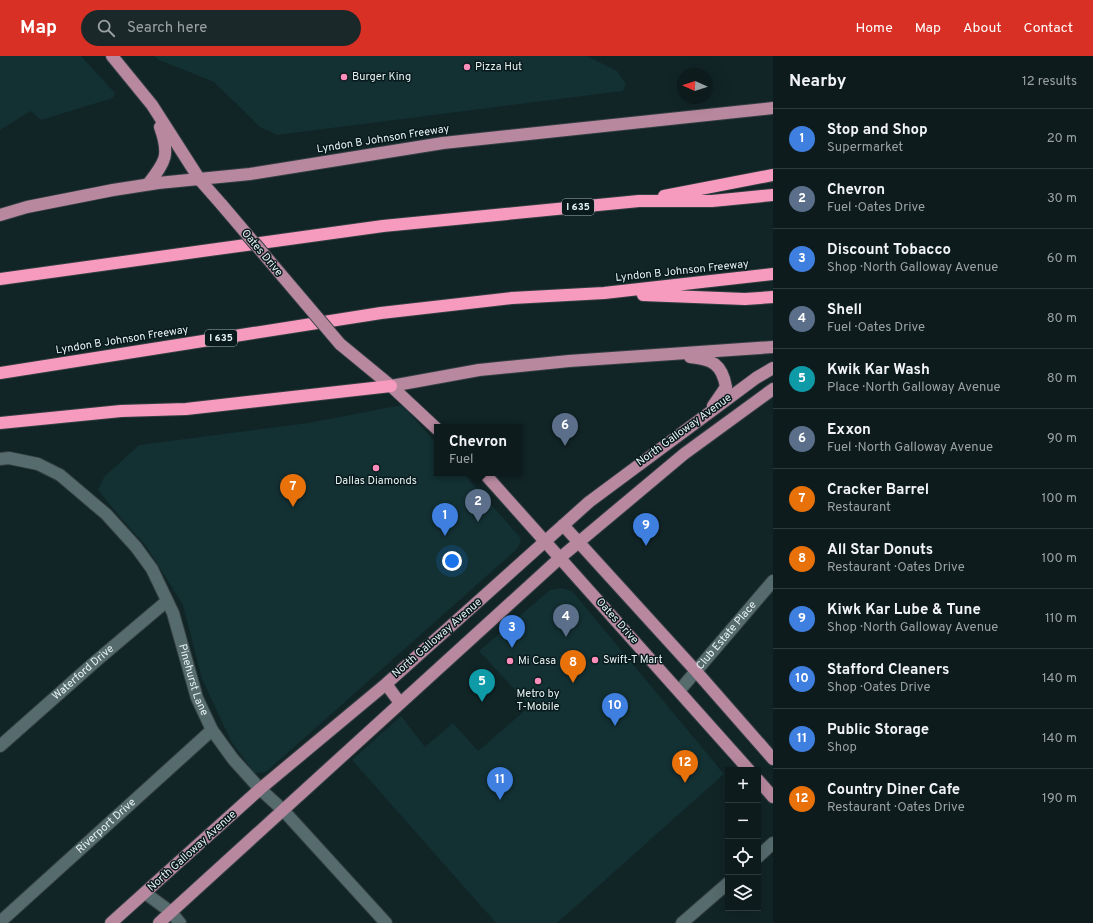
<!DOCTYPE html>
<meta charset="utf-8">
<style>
body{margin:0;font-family:Overpass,sans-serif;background:#1b2829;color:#f1f3f6}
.controls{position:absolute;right:12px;bottom:12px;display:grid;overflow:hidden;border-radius:0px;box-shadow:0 4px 16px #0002}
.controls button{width:36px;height:36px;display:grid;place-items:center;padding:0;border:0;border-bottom:1px solid #2d393b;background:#0d1b1c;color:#f1f3f6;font:20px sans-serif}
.compass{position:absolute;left:677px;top:12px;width:36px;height:36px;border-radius:50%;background:#0d1b1c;box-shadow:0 4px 16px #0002;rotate:273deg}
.you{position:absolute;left:452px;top:505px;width:14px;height:14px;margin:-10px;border:3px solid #fff;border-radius:50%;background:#1a73e8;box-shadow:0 0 0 6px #1a73e833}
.badge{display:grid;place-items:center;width:26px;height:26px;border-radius:50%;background:#d93025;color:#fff;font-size:13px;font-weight:700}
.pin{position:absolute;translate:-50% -33px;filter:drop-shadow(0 1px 2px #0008)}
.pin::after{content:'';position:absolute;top:21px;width:14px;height:12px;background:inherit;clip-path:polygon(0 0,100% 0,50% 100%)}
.popup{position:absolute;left:434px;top:368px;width:88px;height:52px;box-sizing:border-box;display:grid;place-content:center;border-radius:0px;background:#0d1b1c;filter:drop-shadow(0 1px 3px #0005);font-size:13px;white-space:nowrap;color:#9aa1a3}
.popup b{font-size:15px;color:#f1f3f6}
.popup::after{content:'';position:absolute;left:50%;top:100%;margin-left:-8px;border:8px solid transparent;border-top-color:#0d1b1c}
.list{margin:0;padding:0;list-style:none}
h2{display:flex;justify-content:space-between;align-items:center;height:52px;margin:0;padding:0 16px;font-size:17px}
h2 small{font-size:13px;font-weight:400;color:#9aa1a3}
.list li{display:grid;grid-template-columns:26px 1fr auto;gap:12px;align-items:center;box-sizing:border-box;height:60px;padding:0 16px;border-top:1px solid #2d393b}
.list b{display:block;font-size:15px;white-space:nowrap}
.list p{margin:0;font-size:13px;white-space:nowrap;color:#9aa1a3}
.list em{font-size:13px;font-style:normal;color:#9aa1a3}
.icon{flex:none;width:22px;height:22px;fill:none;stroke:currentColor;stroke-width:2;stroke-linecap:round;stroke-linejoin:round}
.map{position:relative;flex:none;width:773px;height:867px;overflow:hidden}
header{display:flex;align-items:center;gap:24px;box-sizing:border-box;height:56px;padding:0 20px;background:#d93025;color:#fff}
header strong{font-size:19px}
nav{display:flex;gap:22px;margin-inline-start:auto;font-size:14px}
.search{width:280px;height:36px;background:#1b2829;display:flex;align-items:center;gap:10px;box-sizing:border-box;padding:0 14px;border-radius:22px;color:#9aa1a3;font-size:15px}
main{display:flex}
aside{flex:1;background:#0d1b1c}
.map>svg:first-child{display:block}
</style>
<header>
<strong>Map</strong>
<div class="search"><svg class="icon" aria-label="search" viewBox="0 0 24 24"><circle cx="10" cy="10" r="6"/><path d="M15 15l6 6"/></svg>Search here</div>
<nav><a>Home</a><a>Map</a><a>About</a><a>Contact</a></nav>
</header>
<main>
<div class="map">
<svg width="773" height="867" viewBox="0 0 773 867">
<rect width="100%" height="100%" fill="#112426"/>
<path fill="#133033" d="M0,0H81L115,37L113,42L41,64L31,55L0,74Z
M155,0H587L617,15L626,28L623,35L277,79L260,71L214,26L159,4Z
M402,349L437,388V417H463L519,480L521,485L517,493L266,716L254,717L231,685L202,623L183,549L146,490L120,461L98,434L104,421L139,389L308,367Z
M561,532L572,535L724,718L557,867H496L352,704L401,660L425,691L453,667L478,695L530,650L479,595L550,534Z"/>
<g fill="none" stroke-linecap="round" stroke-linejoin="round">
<g stroke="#333f41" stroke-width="14">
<g id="minor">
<path id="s1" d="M0,403L9,402L38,408L60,419L106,458L136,491L152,513L173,557L197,642L212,674L233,703L260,733L283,754L386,867"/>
<path id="s2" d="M679,635L773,525"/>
<path id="s3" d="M0,690L96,605L167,545"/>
<path d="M758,801L773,787"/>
<path d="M145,837L171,856L180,867"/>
<path id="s4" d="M0,866L212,674"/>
<path d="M682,867L728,827"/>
</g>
</g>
<g stroke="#333f41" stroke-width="14">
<path id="major" d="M112,0L152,49L200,124L222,149
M148,128C166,105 170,99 160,71
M0,159L27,151L113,134L158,127L250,118L443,87L773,52
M340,288L391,330L437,373
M690,301C712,303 722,308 726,331L713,350
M391,330L479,314L569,305L773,291
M484,417L749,714
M563,469L695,614L773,703
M386,628L400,647
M758,724L773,741
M111,867L260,733L386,628L589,446L756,322L773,312
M159,867L561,501L684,398L773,333"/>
</g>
<g stroke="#333f41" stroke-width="14">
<path id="highway" d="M664,140L773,119
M0,223L383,170L639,145H712L773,139
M643,239L745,243L773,241
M0,317L381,257L512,242L604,237L773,218
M0,367L121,355L186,353L391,330"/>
</g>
<use href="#minor" stroke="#566b6d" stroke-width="12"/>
<use href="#major" stroke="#b7889e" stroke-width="12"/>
<use href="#highway" stroke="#f79bbe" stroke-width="12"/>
<g stroke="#333f41" stroke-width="14" stroke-linecap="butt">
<path id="major-bridge" d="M222,149L340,288"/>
</g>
<use href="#major-bridge" stroke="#b7889e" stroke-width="12"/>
</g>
<g fill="#ff8ebb" stroke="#081a1c" stroke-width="1.5">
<circle cx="467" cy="11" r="4"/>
<circle cx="344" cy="21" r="4"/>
<circle cx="376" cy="412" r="4"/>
<circle cx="595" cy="604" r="4"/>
<circle cx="510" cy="605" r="4"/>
<circle cx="538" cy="625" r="4"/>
</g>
<g text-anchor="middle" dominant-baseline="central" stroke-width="3" stroke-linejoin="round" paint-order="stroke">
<g fill="#081a1c" stroke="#a4b1b2" stroke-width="1">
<rect x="562" y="143" width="32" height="16" rx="3"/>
<rect x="205" y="274" width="32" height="16" rx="3"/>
</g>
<g font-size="10" font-weight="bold" fill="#e7f2f3">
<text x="578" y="151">I 635</text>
<text x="221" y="282">I 635</text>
</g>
<g font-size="11" fill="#e7f2f3" stroke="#081a1c" text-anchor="start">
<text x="475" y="11">Pizza Hut</text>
<text x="352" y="21">Burger King</text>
<text x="376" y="425" text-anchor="middle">Dallas Diamonds</text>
<text x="603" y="604">Swift-T Mart</text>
<text x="518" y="605">Mi Casa</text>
<text x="538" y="638" text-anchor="middle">Metro by<tspan x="538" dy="13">T-Mobile</tspan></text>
</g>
<g font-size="11" fill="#e7f2f3" stroke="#081a1c">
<text transform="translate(383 83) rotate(-9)">Lyndon B Johnson Freeway</text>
<text transform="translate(262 197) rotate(50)">Oates Drive</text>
<text transform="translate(682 215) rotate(-6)">Lyndon B Johnson Freeway</text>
<text transform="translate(122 284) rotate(-9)">Lyndon B Johnson Freeway</text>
<text transform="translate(684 374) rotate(-36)">North Galloway Avenue</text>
<text transform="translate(617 565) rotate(48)">Oates Drive</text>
<text stroke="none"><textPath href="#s2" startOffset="73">Club Estate Place</textPath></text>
<text transform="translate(437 582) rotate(-41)">North Galloway Avenue</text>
<text stroke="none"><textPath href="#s3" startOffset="111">Waterford Drive</textPath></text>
<text stroke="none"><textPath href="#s1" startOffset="314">Pinehurst Lane</textPath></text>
<text stroke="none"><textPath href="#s4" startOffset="143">Riverport Drive</textPath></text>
<text transform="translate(192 795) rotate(-42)">North Galloway Avenue</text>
</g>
</g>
</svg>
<div class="controls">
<button>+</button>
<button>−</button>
<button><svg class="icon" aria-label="locate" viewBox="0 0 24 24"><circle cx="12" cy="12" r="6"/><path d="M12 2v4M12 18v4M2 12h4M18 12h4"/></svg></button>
<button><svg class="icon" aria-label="layers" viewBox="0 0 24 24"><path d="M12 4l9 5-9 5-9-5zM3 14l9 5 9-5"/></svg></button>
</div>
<svg class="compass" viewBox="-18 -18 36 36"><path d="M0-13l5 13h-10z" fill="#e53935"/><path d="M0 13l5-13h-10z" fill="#9aa1a3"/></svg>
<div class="you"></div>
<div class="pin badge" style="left:445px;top:480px;background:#3f7fe0">1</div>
<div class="pin badge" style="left:478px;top:466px;background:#5c6f8a">2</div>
<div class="popup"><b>Chevron</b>Fuel</div>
<div class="pin badge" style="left:512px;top:592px;background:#3f7fe0">3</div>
<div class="pin badge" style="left:566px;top:581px;background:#5c6f8a">4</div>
<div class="pin badge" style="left:482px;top:646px;background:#0f9aa8">5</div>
<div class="pin badge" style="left:565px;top:390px;background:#5c6f8a">6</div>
<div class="pin badge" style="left:293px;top:451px;background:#e8710a">7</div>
<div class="pin badge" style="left:573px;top:627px;background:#e8710a">8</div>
<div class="pin badge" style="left:646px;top:490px;background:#3f7fe0">9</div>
<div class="pin badge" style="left:615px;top:670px;background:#3f7fe0">10</div>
<div class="pin badge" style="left:500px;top:744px;background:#3f7fe0">11</div>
<div class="pin badge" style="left:685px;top:727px;background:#e8710a">12</div>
</div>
<aside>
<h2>Nearby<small>12 results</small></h2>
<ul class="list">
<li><span class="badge" style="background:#3f7fe0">1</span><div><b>Stop and Shop</b><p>Supermarket</p></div><em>20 m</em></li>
<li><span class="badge" style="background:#5c6f8a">2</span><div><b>Chevron</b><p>Fuel · Oates Drive</p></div><em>30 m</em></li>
<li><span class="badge" style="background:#3f7fe0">3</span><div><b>Discount Tobacco</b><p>Shop · North Galloway Avenue</p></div><em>60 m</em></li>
<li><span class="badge" style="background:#5c6f8a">4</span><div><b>Shell</b><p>Fuel · Oates Drive</p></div><em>80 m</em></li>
<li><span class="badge" style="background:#0f9aa8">5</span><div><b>Kwik Kar Wash</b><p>Place · North Galloway Avenue</p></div><em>80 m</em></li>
<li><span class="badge" style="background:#5c6f8a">6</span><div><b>Exxon</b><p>Fuel · North Galloway Avenue</p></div><em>90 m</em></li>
<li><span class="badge" style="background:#e8710a">7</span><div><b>Cracker Barrel</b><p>Restaurant</p></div><em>100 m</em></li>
<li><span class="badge" style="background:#e8710a">8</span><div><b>All Star Donuts</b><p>Restaurant · Oates Drive</p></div><em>100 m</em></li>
<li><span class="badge" style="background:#3f7fe0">9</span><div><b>Kiwk Kar Lube &amp; Tune</b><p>Shop · North Galloway Avenue</p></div><em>110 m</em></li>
<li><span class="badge" style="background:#3f7fe0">10</span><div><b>Stafford Cleaners</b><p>Shop · Oates Drive</p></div><em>140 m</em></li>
<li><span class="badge" style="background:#3f7fe0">11</span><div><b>Public Storage</b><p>Shop</p></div><em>140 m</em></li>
<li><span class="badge" style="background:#e8710a">12</span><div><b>Country Diner Cafe</b><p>Restaurant · Oates Drive</p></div><em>190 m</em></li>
</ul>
</aside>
</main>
